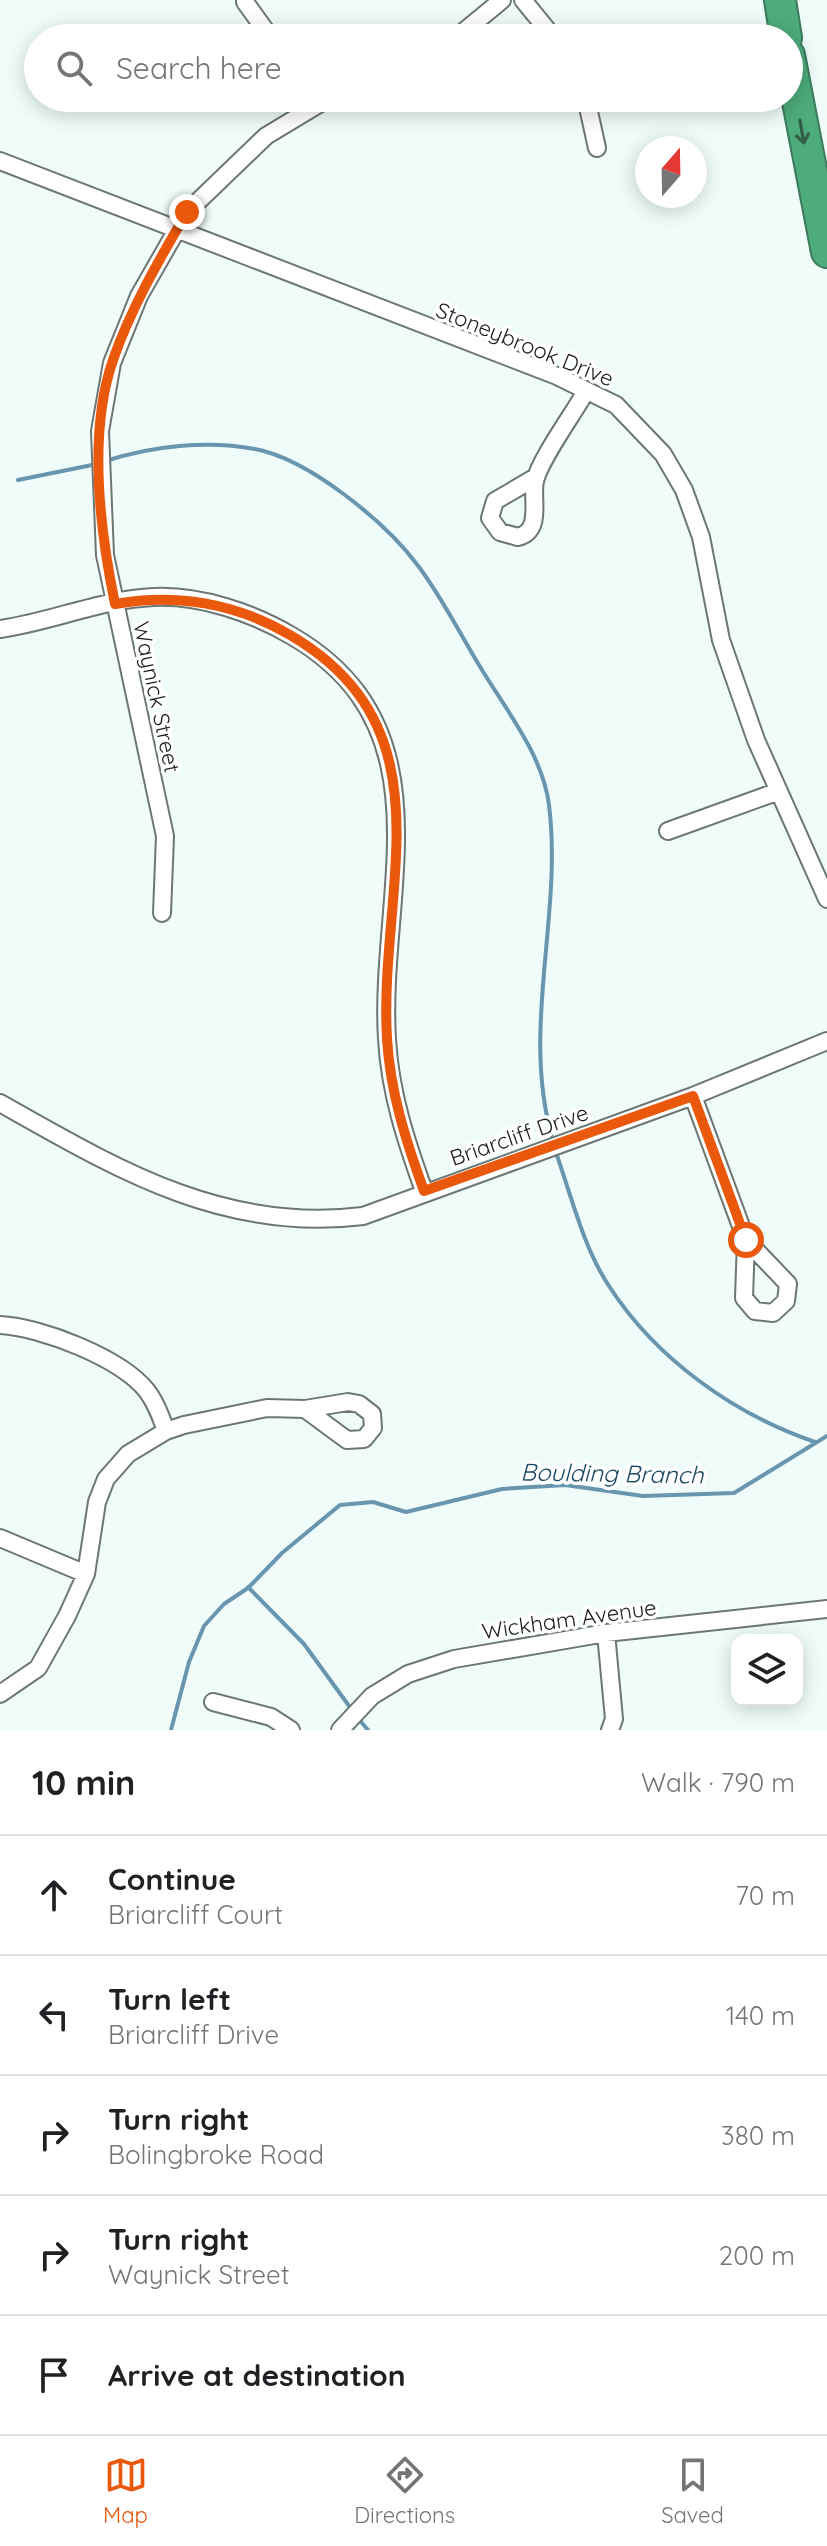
<!DOCTYPE html>
<meta charset="utf-8">
<style>
body{margin:0;font-family:Quicksand,sans-serif;background:#f2f2f2;color:#202124}
.controls{position:absolute;right:24px;bottom:24px;display:grid;overflow:hidden;border-radius:16px;box-shadow:0 4px 20px #0003}
.controls button{width:72px;height:72px;display:grid;place-items:center;padding:0;border:0;border-bottom:2px solid #e0e0e0;background:#fff;color:#202124;font:40px sans-serif}
.compass{position:absolute;left:635px;top:136px;width:72px;height:72px;border-radius:50%;background:#fff;box-shadow:0 4px 20px #0003;rotate:20deg}
.stop{position:absolute;width:24px;height:24px;margin:-18px;border:6px solid #ea580c;border-radius:50%;background:#fff}
.stop.end{background:#ea580c;border-color:#fff;box-shadow:0 2px 8px #0008}
.list{margin:0;padding:0;list-style:none}
h2{display:flex;justify-content:space-between;align-items:center;height:104px;margin:0;padding:0 32px;font-size:34px}
h2 small{font-size:26px;font-weight:400;color:#757577}
.list li{display:grid;grid-template-columns:52px 1fr auto;gap:24px;align-items:center;box-sizing:border-box;height:120px;padding:0 32px;border-top:2px solid #e0e0e0}
.list b{display:block;font-size:30px;white-space:nowrap}
.list p{margin:0;font-size:26px;white-space:nowrap;color:#757577}
.list em{font-size:26px;font-style:normal;color:#757577}
.icon{flex:none;width:44px;height:44px;fill:none;stroke:currentColor;stroke-width:2;stroke-linecap:round;stroke-linejoin:round}
.map{position:relative;flex:none;width:827px;height:1730px;overflow:hidden}
.search{position:absolute;background:#fff;box-shadow:0 4px 20px #0003;left:24px;right:24px;top:24px;height:88px;display:flex;align-items:center;gap:20px;box-sizing:border-box;padding:0 28px;border-radius:44px;color:#757577;font-size:30px}
.sheet{height:704px;background:#fff}
nav{display:flex;justify-content:space-around;align-items:center;box-sizing:border-box;height:112px;border-top:2px solid #e0e0e0;background:#fff;font-size:22px;color:#757577}
nav a{display:grid;justify-items:center;gap:4px}
nav .on{color:#ea580c}
.map>svg:first-child{display:block}
</style>
<div class="map">
<svg width="827" height="1730" viewBox="0 0 827 1730">
<rect width="100%" height="100%" fill="#effcfa"/>
<g fill="none" stroke-linecap="round" stroke-linejoin="round">
<path stroke="#6a95ae" stroke-width="4" d="M106,461C151,446 207,440 255,449C309,459 387,523 419,567C443,599 461,636 482,670C507,711 543,756 549,805C563,917 520,1029 553,1141
M18,480L97,464
M555,1150C571,1194 583,1247 609,1286C656,1359 735,1415 815,1442
M248,1587L304,1644L352,1710
M357,1717L368,1730
M171,1730L189,1662L204,1626L224,1604L248,1588L282,1553L340,1505L373,1502L406,1512L502,1489L565,1485L643,1496L734,1493L827,1436"/>
<g stroke="#6c7775" stroke-width="20">
<path id="minor" d="M523,0L554,38
M245,2L271,38
M456,38L502,0
M586,98L597,148
M0,161L557,376L616,405L663,454L684,490L701,537L721,640L756,740L827,899
M536,477L495,501L490,518L500,532L518,537C543,531 531,498 535,481C540,459 574,413 586,391
M0,629C51,622 102,599 154,597C201,595 253,613 292,636C451,729 378,894 387,1039C390,1093 406,1141 424,1191
M668,831L779,791
M162,913L165,836L105,555L100,431L112,363L139,296L187,212L266,136L329,98
M693,1096L746,1240L744,1298L755,1311L773,1313L786,1301L788,1284L746,1240
M0,1103C117,1169 223,1233 363,1216L693,1096L827,1041
M0,1325C41,1327 121,1358 147,1391C156,1403 161,1417 166,1431
M0,1538L86,1574
M606,1633L614,1719L610,1730
M0,1694L38,1668L67,1616L86,1574L97,1502L106,1479L128,1454L166,1431L184,1425L267,1408L305,1409L348,1402L359,1404L372,1414L373,1428L364,1439L347,1440L305,1409
M213,1702L271,1717L291,1730
M340,1730L372,1696L408,1674L454,1659L606,1633L827,1609"/>
</g>
<g stroke="#3c7a5b" stroke-width="34">
<path id="motorway" d="M780,0L786,38
M789,55L827,252"/>
</g>
<use href="#minor" stroke="#fff" stroke-width="16"/>
<use href="#motorway" stroke="#4dab7c" stroke-width="30"/>
</g>
<defs><path id="oneway-shaft" d="M-6 0H5M1.5-3L5.5 0L1.5 3" fill="none" stroke-width="1.6" stroke-linecap="round" stroke-linejoin="round" transform="scale(2)"/></defs>
<use stroke="#325e49" href="#oneway-shaft" transform="translate(802 132) rotate(80)"/>
<g fill="none" stroke-linecap="round" stroke-linejoin="round">
<path stroke="#ea580c" stroke-width="10" d="M187,212C159,260 131,308 113,360C88,432 100,531 115,604C175,593 236,603 290,635C453,730 378,889 387,1038C390,1092 406,1141 424,1191L693,1096L746,1240"/>
</g>
<g text-anchor="middle" dominant-baseline="central" stroke-width="7" stroke-linejoin="round" paint-order="stroke">
<g font-size="22" fill="#1b1f1f" stroke="#fff">
<text transform="translate(525 344) rotate(22)">Stoneybrook Drive</text>
<text transform="translate(157 697) rotate(78)">Waynick Street</text>
<text transform="translate(519 1135) rotate(-19)">Briarcliff Drive</text>
<text transform="translate(569 1619) rotate(-8)">Wickham Avenue</text>
</g>
<g font-size="24" font-style="italic" fill="#1b4963" stroke="#fff">
<text transform="translate(612 1473) rotate(1)">Boulding Branch</text>
</g>
</g>
</svg>
<div class="controls">
<button><svg class="icon" aria-label="layers" viewBox="0 0 24 24"><path d="M12 4l9 5-9 5-9-5zM3 14l9 5 9-5"/></svg></button>
</div>
<svg class="compass" viewBox="-18 -18 36 36"><path d="M0-13l5 13h-10z" fill="#e53935"/><path d="M0 13l5-13h-10z" fill="#757577"/></svg>
<div class="stop" style="left:746px;top:1240px"></div>
<div class="stop end" style="left:187px;top:212px"></div>
<div class="search"><svg class="icon" aria-label="search" viewBox="0 0 24 24"><circle cx="10" cy="10" r="6"/><path d="M15 15l6 6"/></svg>Search here</div>
</div>
<section class="sheet">
<h2>10 min<small>Walk · 790 m</small></h2>
<ul class="list">
<li><svg class="icon" aria-label="ahead" viewBox="0 0 24 24"><path d="M12 20V5M6 11l6-6 6 6"/></svg><div><b>Continue</b><p>Briarcliff Court</p></div><em>70 m</em></li>
<li><svg class="icon" aria-label="left" viewBox="0 0 24 24"><path d="M17 20v-9H6M10 6l-5 5 5 5"/></svg><div><b>Turn left</b><p>Briarcliff Drive</p></div><em>140 m</em></li>
<li><svg class="icon" aria-label="right" viewBox="0 0 24 24"><path d="M7 20v-9h11M14 6l5 5-5 5"/></svg><div><b>Turn right</b><p>Bolingbroke Road</p></div><em>380 m</em></li>
<li><svg class="icon" aria-label="right" viewBox="0 0 24 24"><path d="M7 20v-9h11M14 6l5 5-5 5"/></svg><div><b>Turn right</b><p>Waynick Street</p></div><em>200 m</em></li>
<li><svg class="icon" aria-label="arrive" viewBox="0 0 24 24"><path d="M6 21V4h12l-3 4 3 4H6"/></svg><div><b>Arrive at destination</b></div></li>
</ul>
</section>
<nav>
<a class="on"><svg class="icon" aria-label="map" viewBox="0 0 24 24"><path d="M3 6l6-2 6 2 6-2v14l-6 2-6-2-6 2zM9 4v14M15 6v14"/></svg>Map</a>
<a><svg class="icon" aria-label="directions" viewBox="0 0 24 24"><path d="M12 3l9 9-9 9-9-9zM9 14v-3h6M13 9l2 2-2 2"/></svg>Directions</a>
<a><svg class="icon" aria-label="saved" viewBox="0 0 24 24"><path d="M7 4h10v16l-5-4-5 4z"/></svg>Saved</a>
</nav>
